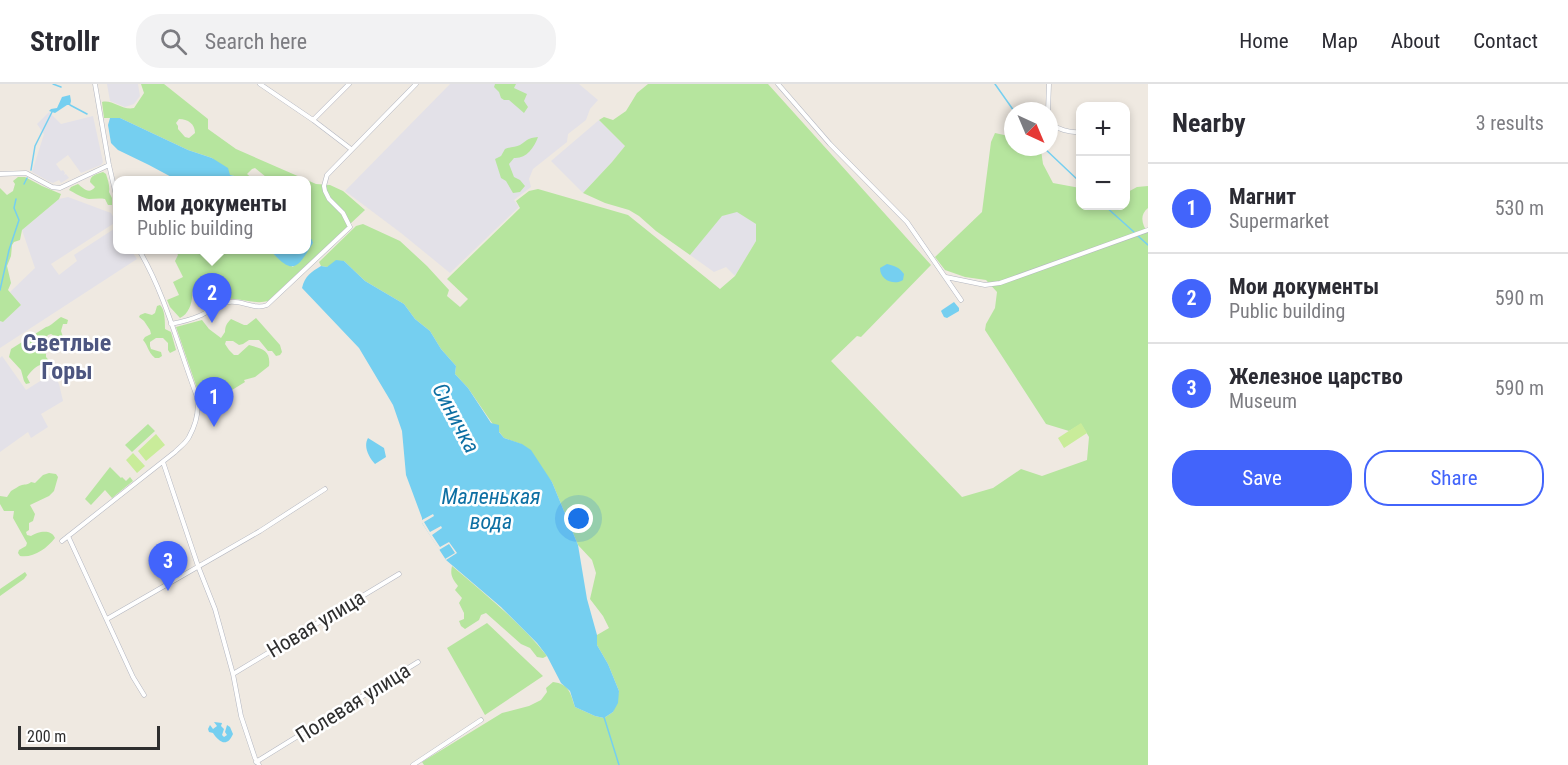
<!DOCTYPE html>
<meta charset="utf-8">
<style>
body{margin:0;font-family:"Roboto Condensed",sans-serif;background:#f2f2f3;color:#2b2b33}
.controls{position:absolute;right:18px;top:18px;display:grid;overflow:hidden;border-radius:12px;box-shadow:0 3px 9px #0003}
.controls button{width:54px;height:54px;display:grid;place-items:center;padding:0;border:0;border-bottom:2px solid #e1e1e2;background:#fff;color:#2b2b33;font:30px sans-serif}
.compass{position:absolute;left:1004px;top:18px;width:54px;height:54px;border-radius:50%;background:#fff;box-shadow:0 3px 9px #0003;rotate:136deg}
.scale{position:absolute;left:18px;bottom:15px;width:142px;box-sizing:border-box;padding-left:6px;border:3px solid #2e2e2e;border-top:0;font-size:16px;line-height:21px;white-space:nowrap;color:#2e2e2e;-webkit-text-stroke:4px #fff;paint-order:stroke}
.you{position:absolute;left:579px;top:435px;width:21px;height:21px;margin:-15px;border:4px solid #fff;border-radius:50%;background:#1a73e8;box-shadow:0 0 0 9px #1a73e833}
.badge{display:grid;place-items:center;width:39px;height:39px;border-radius:50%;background:#4264fb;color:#fff;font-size:20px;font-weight:700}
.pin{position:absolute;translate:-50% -50px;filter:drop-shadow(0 2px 3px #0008)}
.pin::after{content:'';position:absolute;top:32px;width:21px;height:18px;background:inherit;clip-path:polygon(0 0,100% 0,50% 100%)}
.popup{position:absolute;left:113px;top:92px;width:198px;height:78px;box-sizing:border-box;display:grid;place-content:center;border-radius:12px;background:#fff;filter:drop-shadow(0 2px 4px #0005);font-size:20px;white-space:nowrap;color:#7c7c81}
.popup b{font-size:22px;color:#2b2b33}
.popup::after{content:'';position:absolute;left:50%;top:100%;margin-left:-12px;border:12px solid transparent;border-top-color:#fff}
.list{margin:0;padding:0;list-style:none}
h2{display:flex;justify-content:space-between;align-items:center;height:78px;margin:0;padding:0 24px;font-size:26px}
h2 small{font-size:20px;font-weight:400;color:#7c7c81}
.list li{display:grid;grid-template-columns:39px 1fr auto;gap:18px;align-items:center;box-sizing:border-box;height:90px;padding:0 24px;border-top:2px solid #e1e1e2}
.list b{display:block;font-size:22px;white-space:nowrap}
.list p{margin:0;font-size:20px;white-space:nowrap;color:#7c7c81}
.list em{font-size:20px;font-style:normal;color:#7c7c81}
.actions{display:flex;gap:12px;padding:18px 24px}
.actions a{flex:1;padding:14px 0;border:2px solid #4264fb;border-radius:24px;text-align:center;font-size:21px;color:#4264fb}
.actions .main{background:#4264fb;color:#fff}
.icon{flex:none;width:33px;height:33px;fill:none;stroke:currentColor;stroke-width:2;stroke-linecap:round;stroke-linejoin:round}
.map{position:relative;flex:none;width:1148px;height:681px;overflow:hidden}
header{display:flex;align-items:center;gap:36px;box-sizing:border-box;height:84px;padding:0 30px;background:#fff;border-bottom:2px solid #e1e1e2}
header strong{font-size:28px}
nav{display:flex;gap:33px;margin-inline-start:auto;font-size:21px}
.search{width:420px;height:54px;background:#f2f2f3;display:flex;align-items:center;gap:15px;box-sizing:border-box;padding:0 21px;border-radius:24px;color:#7c7c81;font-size:22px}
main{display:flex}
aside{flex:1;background:#fff}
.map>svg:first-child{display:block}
</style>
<header>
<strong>Strollr</strong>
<div class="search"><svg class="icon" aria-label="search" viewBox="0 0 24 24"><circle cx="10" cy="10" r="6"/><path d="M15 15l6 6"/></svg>Search here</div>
<nav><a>Home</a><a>Map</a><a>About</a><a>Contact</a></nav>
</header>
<main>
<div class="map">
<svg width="1148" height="681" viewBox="0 0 1148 681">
<rect width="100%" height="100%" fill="#efe9e1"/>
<path fill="#e3e1e8" d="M107,0H138L140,12L134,20L125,23L110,17Z
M450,0H579L598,16L590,25L586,36L568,50L567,58L533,85L529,95L531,103L514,116L519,123L450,189L401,149L345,107Z
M49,28L61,40L93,32L103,78L101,81L81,89L68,71L56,80L61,87L63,86L65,89L64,91L66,90L69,94L61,99L59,96L53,99L50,98L32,88L44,50L37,40Z
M599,36L625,62L612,78L583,109L551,77Z
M68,113L111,129L116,138L51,180L59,191L77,177L74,171L117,143L118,166H131L137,175L0,264V237L3,238L21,221L10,208L35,184L22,146L59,115Z
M737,127L756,140V157L735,192L726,183L714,188L690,171L721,132Z
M2,272L26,306L53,289L59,300L63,317L41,330L48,343L31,354L28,348L0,368V274Z"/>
<path fill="#b6e59e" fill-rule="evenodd" d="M141,0H164L208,35V45L236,65L316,100L330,101L343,107L365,126L268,217C254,221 240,213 226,215L222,201L216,198L198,205L192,208C193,218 189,230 180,234L170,223L167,216L179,211L173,198L183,193L175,177L178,171L175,166H270L278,174L293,183L313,159L307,149L306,97L264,96L266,93L255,84L252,85L247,90L254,96H243L239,93L230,91L212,74L188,66L120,34H104L102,18C112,15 123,27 134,24L144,9ZM179,35C188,35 195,40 195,49L189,54L185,53L178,45V42L176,39Z
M495,0H516L514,4L527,10L524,17L528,23L524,29L509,16H504L501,14L499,8L494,3Z
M648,0H768L931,181L861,253L857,252L831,277L962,413L993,404L1021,385L1042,392L1087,376L1089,353L1081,340L1069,347L1046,340L985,246L986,240L995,224L997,208L986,196L965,193L945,186L935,173L982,128L991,58L995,49L1013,53V63H1037L1041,66L1043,80L1053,99L1080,104V122H1126V109L1137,103L1148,102V124C1139,131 1142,141 1148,149V681H424L422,678L502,629L529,622L541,616L547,608L546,604L553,598C569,600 570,608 575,623L595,632L604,634L613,628L619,607L608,580L597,561V551L609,544L603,532L590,515L596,489L592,476L578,461L552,398L521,360L504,354L492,339L468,304L455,290L456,282L441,265L430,247L415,235L404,220L365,197L344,177L327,183L321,182L319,178L356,142L363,140L400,157L427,182L449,206L447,212L460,223L468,215L447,195L520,124L516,117L529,107L538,105L628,131L720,205L735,192L756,157V140L737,128L722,132L690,171L656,147L639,132L629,126L605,119L583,109L612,78L625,62L599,36L604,33L613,36L626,27L637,9Z
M538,53C534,64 526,75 514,74L509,80L514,93L520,96L525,102L520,108L513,109L506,97L501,94L495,75L501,72L505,65C510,63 516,63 520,61C528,56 527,54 538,53Z
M103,88L106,90C108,96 110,102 109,108L112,114V121H108L105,115C99,114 94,115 89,115C82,114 75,109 69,106L71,103L78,100C83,104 89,111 95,103L90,98C90,91 97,90 103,88Z
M18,93H25L42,102L61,110L59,115L22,146L20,156L14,158L12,161L11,172L7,182L11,199L8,206L21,221L3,238L0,237V104L7,111L13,107L15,100L13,97Z
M160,221C165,225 165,238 165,245L171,248L176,266L170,269L168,266V259L163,254H156L150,258V262L151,265L161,268L162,272L159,274H155C147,267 148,261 143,256L145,253L151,250L150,246L144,237L139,233L140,231L145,229L152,231L155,229L157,222Z
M61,233L68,236L67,240H63L61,247L63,253L61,256L51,250L48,251L39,262L46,270V273L53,281L52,284C49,283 46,282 44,281C38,279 30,288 27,293L30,299L26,300L24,297L21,286L9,273L11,265L46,243C51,242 56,236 61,233Z
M256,234L280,261L282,268L280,271L276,272L272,267H268L259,256H249L243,260L239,261L233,257H226L225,260L229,266L234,271H238L249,261C262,265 271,266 269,282L255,293L244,296L245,298L211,319H202L176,243L202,236L209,245L221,254L225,248C225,242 227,239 231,235L244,241H247Z
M148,340L155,347L132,368L125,361Z
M110,383L121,394L122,393L126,397L130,393L133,397L112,414L105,406L91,421L85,415Z
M49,389L56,390L58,393L54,407L49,412L30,421L35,430L33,437L29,439V446L26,448L27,451L31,452C37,448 51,444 55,454C46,465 34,474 20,472L18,469L19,466L26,462L27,459L13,434L14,427H4L0,420V412L7,413L11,407C15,405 18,402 22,401C26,400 28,401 31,398L35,399L43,391Z
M452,482C485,510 520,538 547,572L543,574L537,573L530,564L521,560L486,529L481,531L479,536L465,545L461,542L459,537L464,535V529L459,519L462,514L455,506L458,502C452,494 450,491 452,482Z
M25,488L27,491L24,495L0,512V505Z
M487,539L543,592L485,631L447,564Z"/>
<path fill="#c9ec9a" d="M1081,339L1087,349L1064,364L1058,354Z
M156,350L165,361L146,377L138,367Z
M133,369L145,382L137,389L126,376Z"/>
<path fill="#75cff0" d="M70,11L71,17L70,21H67L55,29L49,27L51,25L57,24L62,13Z
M110,34H120L188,66L212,74L228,84L230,91L239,93L243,96H177L149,81L118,66L111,59L108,41Z
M307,149L312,156L313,159C297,185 293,192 270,166H306Z
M336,176L344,177L365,197L404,220L415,235L430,247L441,265L456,282L455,290L468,304L491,339L499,341V348L504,354L522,360L531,366L552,398L578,461L587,515L597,551V561L608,580L619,607L618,619L613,628L604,634L595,632L575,623L570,607L561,599L547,572L537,559L501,523L446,476L422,439V434L406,391L402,347L393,321L359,264L302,204C305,192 311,188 321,182L327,183Z
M887,180C895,182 899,183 904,190L903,196C894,202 880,196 880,184Z
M954,218L959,224V227L947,234L944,233L941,227L942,226Z
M368,354L384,364L386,373L375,380C369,373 363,363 368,354Z
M214,638L222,639L221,642L224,645L222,651L224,653L227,651L225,648L227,641L230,643L233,650C227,664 219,658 213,649L209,648L208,645L210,641L213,645L217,642Z"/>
<path fill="#efe9e1" d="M433,430L434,432L424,438L430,448L441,442L442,444L432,451L440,463L449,458L457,469L446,476L445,475L455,469L449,460L439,466L422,439V436Z"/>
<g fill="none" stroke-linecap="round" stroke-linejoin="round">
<path stroke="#75cff0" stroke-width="1.5" d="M53,0L61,3
M995,0L1014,27
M70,21L87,30
M1043,63L1080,98
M31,86L35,62L52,28
M24,100L27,94
M1105,122L1134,148
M1138,152L1148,161
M0,206L9,166L19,136L14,124L16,115
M604,633L619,681"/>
<g stroke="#b4b7c1" stroke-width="5">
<path id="street" d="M95,0L109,81L118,120
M260,0L313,36L351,65
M778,0L830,60L907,138L961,216
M1048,27L1049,0
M313,36L349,0
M1049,39C1057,45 1070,49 1080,48
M1126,55H1127
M0,90L26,89L52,103L60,104L109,81
M946,193L985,201L1000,199L1148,146
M171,240C181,238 190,236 199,232C209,228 218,219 229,218C242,216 254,226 267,221L350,143L343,129L329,115L325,107L324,102L327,91L416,0
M163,378L198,482L215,525L233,590L241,632L255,674L259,681
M68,452L133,593L144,611
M62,457L175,368C180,363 186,359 189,353C196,340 200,324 196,310C178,262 165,210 139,166
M107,535L260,447L325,405
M233,590L399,490
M256,678L418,578
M413,681L481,636"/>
</g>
<use href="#street" stroke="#fff" stroke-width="4"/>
</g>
<g text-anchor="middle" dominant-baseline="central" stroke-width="5" stroke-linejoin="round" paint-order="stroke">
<g font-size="21" fill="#2e2e2e" stroke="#fff">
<text transform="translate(316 540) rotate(-31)">Новая улица</text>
<text transform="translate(353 619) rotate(-32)">Полевая улица</text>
</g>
<g font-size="22" font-style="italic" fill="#0d6fa3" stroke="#fff">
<text transform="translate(456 334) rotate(62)">Синичка</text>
<text x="491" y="412">Маленькая<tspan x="491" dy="25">вода</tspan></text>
</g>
<g font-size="24" font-weight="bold" fill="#4d5680" stroke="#fff">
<text x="67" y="259">Светлые<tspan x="67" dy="28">Горы</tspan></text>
</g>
</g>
</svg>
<div class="controls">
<button>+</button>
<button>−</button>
</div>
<svg class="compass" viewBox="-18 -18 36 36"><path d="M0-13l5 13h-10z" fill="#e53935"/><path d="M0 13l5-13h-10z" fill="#7c7c81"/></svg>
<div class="scale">200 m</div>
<div class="you"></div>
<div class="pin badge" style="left:214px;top:343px">1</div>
<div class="pin badge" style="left:212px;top:239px">2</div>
<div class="popup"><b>Мои документы</b>Public building</div>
<div class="pin badge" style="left:168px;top:507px">3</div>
</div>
<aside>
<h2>Nearby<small>3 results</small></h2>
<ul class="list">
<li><span class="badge">1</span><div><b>Магнит</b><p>Supermarket</p></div><em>530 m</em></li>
<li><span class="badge">2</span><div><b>Мои документы</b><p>Public building</p></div><em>590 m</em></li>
<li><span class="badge">3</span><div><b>Железное царство</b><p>Museum</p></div><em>590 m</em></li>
</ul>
<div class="actions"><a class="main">Save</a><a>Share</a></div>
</aside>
</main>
